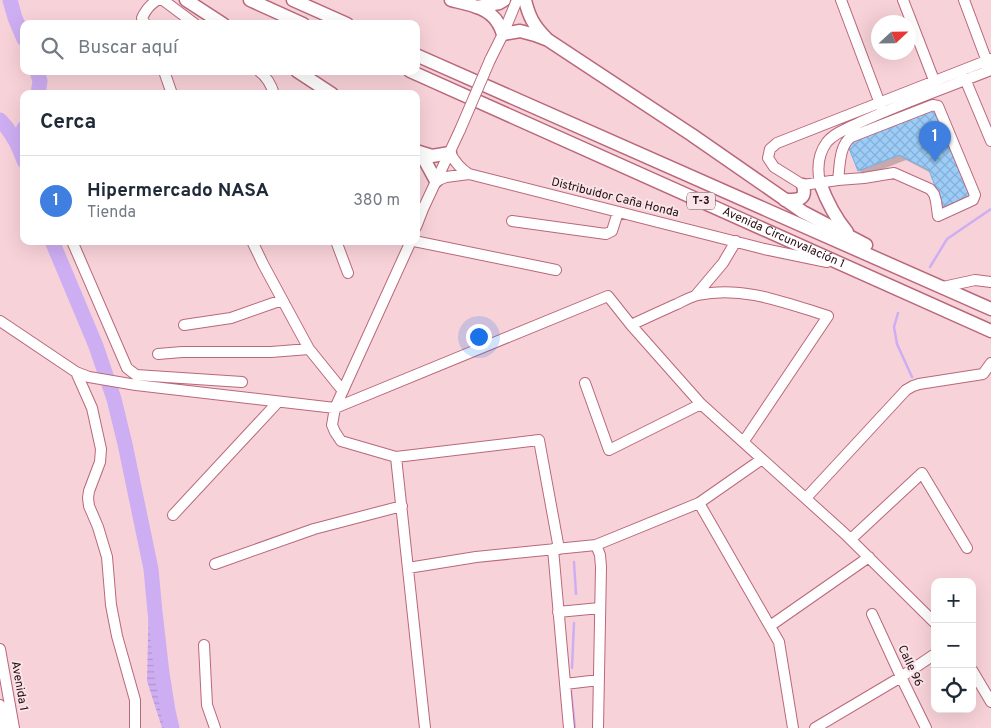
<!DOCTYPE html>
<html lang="es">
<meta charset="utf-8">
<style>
body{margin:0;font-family:Overpass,sans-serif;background:#f6f6f7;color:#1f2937}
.controls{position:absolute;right:15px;bottom:15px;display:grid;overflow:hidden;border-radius:10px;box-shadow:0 5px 20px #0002}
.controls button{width:45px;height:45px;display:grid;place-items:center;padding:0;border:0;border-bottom:1px solid #e0e1e3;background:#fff;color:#1f2937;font:25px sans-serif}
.compass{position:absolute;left:871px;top:15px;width:45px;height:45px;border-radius:50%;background:#fff;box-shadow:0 5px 20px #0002;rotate:68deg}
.you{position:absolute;left:478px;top:336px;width:18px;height:18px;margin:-12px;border:4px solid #fff;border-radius:50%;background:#1a73e8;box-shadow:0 0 0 8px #1a73e833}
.badge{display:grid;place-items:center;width:32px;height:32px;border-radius:50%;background:#1a73e8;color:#fff;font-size:16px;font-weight:700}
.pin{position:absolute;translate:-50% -41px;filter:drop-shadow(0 1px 2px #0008)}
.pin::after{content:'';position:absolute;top:26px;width:18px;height:15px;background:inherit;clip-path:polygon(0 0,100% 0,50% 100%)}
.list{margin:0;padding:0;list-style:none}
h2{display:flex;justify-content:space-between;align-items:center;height:65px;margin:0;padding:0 20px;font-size:21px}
h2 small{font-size:16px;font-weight:400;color:#747a83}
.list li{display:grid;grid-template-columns:32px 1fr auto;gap:15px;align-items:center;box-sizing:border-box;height:90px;padding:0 20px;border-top:1px solid #e0e1e3}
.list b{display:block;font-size:19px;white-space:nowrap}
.list p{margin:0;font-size:16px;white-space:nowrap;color:#747a83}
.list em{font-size:16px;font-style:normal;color:#747a83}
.icon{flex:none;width:28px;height:28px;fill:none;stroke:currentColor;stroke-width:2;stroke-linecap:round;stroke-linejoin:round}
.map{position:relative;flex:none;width:991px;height:728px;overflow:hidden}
.search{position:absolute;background:#fff;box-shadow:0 5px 20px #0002;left:20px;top:20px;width:400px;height:55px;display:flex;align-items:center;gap:12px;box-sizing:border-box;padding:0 18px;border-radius:10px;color:#747a83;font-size:19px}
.panel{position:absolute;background:#fff;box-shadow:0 5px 20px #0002;left:20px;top:90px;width:400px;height:155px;border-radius:10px}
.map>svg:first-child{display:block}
</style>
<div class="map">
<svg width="991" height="728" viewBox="0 0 991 728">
<defs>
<pattern id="water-rules" width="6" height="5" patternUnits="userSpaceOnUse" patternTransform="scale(1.25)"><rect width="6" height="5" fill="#ceaef2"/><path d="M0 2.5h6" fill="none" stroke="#b194ce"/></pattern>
<pattern id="building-cross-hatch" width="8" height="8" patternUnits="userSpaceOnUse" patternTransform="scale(1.25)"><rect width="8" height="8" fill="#9ccdf8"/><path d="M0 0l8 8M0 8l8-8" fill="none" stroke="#86afd4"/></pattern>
</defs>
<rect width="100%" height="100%" fill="#f8d2d9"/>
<path fill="url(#water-rules)" d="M149,591L159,679L175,728H162L147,681Z"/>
<path fill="#0003" d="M940,115L975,202L950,212L944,206L931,173L906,160L865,176L859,170Z"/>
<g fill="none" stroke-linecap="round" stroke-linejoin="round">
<path stroke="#ceaef2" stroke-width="2.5" d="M6,0L7,7L24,45
M33,94L36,81V71
M21,154L24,141
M930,267L947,239L991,209
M898,313L894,327L897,344L912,377
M574,562L576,594
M572,668L574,623
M571,691L575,728"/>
<path stroke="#ceaef2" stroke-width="15" d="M10,0L15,18L24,39
M37,71L40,81L38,94
M0,120C11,131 19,146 24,161
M21,153L20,137L24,128
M52,241L96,346L114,399L125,444L151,569L155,612L162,673L168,711L172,728"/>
</g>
<path fill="url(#building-cross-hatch)" stroke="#6eb0e8" d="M934,108L970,196L943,207L929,170L899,155L858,171L847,143Z"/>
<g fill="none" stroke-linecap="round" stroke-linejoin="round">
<g stroke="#b9687b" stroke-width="12">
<path id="minor" d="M159,0H163L195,24
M841,0L882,109
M903,0L937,88
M964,0L989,67
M145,24L142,18C146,9 150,5 157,0
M490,60L503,34L517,0
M164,71L172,94
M259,71C267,77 271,84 274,94
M963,74L991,141
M450,153C455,162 460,169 469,174L764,249L827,262
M838,180C840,166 839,146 851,137L933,105L938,106L975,195L973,200L938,216L936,201L934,194L930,189L894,173L864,178L838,180L803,185L774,167L768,158L770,149L777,143L991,59
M436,181L446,177L469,174
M820,183C817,169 818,154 827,142C835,132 851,127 863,121C905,102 948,87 991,70
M512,221L606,234L612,231L618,212
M416,227L423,209L460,130
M72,241L127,368L136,375L242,382
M252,241L263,264L309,349L343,391
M336,241L348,273
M411,241L335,408L332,425L335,432L341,441L396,457L425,728
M414,241L556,270
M943,287L975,280L991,282
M696,295L723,263L736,241
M0,321L76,372L89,377L136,385L335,408L608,296L631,325L701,404L844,533L935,623
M184,325L231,318L282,300
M631,325C646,318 661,311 677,304C683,301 690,297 698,295C742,285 786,303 828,316L744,441
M158,354L182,352H271L309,349
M76,372L92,408L101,449L100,462L89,491L88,498L89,506L98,527L107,557L111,605L117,636L135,700V728
M585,383L609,450L701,404
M396,457L539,440L559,549
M806,498L906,390L913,386L919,384L983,374L991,363
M699,503L779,642L793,728
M173,515L278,402
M851,539L922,473L967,548
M596,545L600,555L601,567L598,728
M553,549L569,728
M215,564L314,529L402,506
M408,568L476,557L596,545L699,503L762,459
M558,612L600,608
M872,614L901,677L926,728
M770,626L869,557
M204,645L207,705L215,728
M0,649L14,728
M972,670L991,702
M565,684L599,680
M0,705L4,728
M815,728L901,677L935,654"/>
</g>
<g stroke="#b9687b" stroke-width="15">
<g id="major">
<path d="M186,0L223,24"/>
<path d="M250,0L303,24"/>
<path d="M293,0L347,24"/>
<path d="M451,0C467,4 489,7 498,23C500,26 502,31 503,34L520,31L535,35L548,40L692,135L803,212L866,245"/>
<path d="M525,0C529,17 534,26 546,38"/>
<path d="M477,7L499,3L504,0"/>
<path d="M416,55L991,309"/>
<path d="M297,71L332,94"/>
<path id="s1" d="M410,71L991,331"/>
<path d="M416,151L424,159L436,181"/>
<path d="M416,151L432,156L450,153"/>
<path d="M820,183C827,202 834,216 847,232"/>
<path d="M785,200C797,200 807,201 803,185"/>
</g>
</g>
<use href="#minor" stroke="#fff" stroke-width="10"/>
<use href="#major" stroke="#fff" stroke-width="12"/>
<g stroke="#b9687b" stroke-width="12" stroke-linecap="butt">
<path id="minor-bridge" d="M460,130L490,60"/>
</g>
<use href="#minor-bridge" stroke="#fff" stroke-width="10"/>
</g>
<g text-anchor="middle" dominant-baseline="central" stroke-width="4" stroke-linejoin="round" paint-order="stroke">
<rect fill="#f8e5e8" stroke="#664b52" stroke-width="1" x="687" y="192.5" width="28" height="17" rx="4"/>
<g font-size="11" font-weight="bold" fill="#280912">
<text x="701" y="201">T-3</text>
</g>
<g font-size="12" fill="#280912" stroke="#f8e5e8">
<text transform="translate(615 198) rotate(14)">Distribuidor Caña Honda</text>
<text stroke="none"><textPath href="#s1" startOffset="409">Avenida Circunvalación 1</textPath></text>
<text transform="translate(910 666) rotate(65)">Calle 96</text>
<text transform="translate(19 686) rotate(80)">Avenida 1</text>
</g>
</g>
</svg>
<div class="controls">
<button>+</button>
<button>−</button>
<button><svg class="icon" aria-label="locate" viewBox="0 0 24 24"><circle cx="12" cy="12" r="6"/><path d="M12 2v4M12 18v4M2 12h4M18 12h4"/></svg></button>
</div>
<svg class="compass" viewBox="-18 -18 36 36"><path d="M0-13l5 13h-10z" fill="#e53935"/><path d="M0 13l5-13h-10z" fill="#747a83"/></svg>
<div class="you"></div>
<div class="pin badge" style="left:935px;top:162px;background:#3f7fe0">1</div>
<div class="search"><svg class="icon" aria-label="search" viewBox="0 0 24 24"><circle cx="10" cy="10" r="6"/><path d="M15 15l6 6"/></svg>Buscar aquí</div>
<section class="panel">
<h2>Cerca<small></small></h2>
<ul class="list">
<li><span class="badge" style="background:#3f7fe0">1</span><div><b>Hipermercado NASA</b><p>Tienda</p></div><em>380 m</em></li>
</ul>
</section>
</div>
